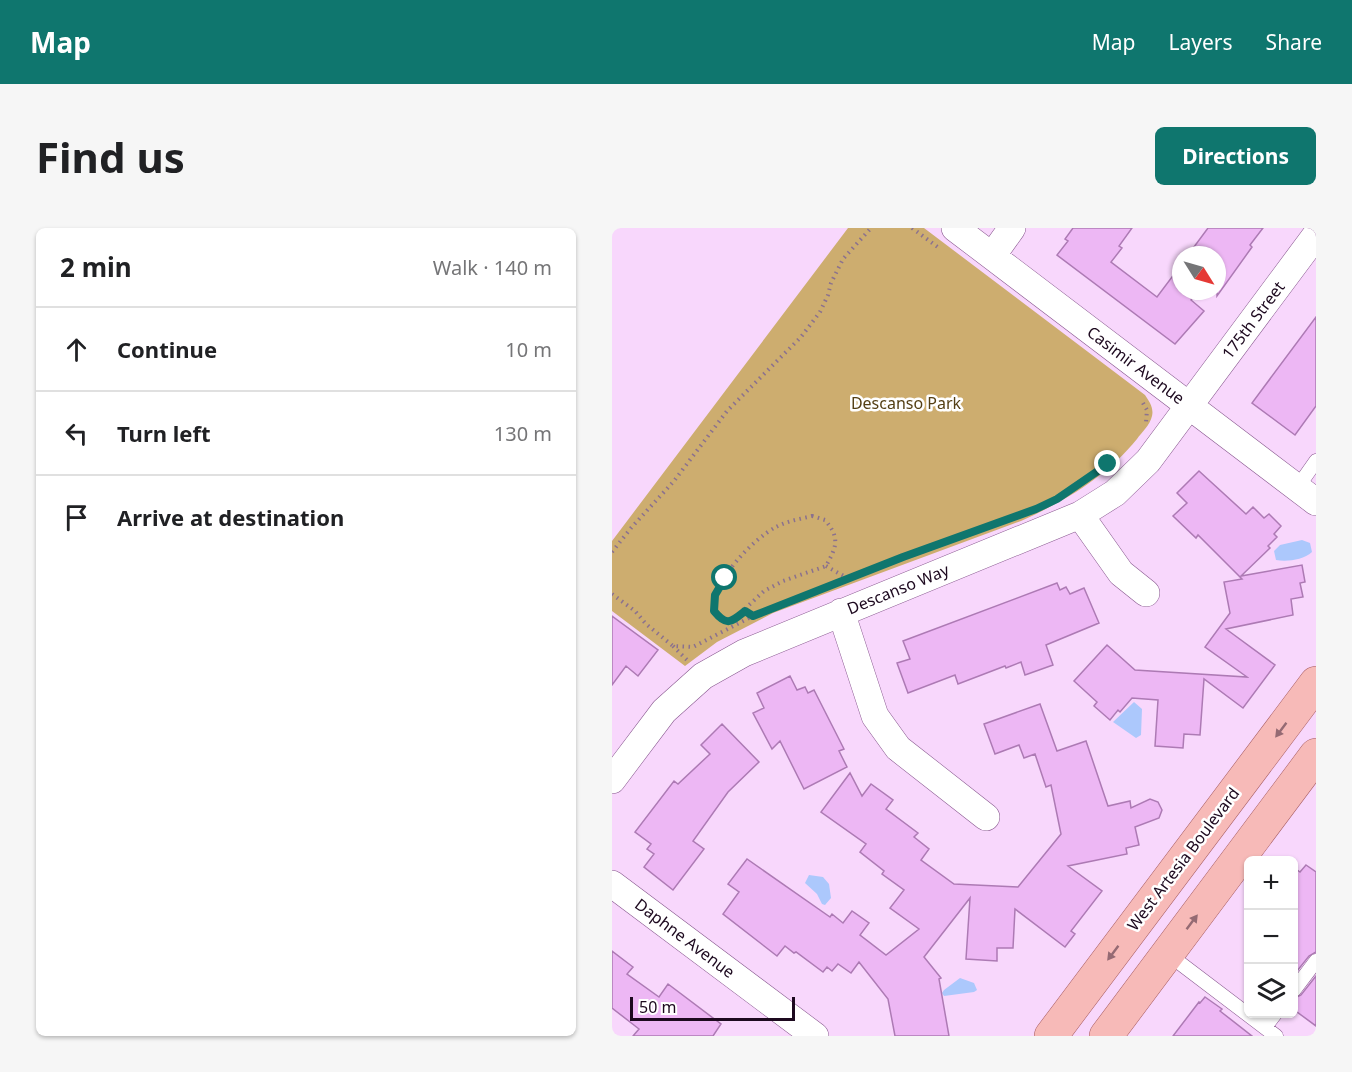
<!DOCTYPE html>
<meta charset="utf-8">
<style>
body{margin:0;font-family:"Noto Sans",sans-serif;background:#f6f6f6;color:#202124}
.controls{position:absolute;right:18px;bottom:18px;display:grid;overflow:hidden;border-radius:9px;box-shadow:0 2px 4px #0004}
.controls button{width:54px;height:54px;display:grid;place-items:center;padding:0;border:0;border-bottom:2px solid #e0e0e0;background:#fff;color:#202124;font:30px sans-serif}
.compass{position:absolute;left:560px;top:18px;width:54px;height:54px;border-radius:50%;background:#fff;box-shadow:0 2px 4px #0004;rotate:127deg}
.scale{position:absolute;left:18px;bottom:15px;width:165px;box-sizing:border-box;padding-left:6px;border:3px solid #1d091f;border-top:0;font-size:16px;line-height:21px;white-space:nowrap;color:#1d091f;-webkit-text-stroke:4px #fff;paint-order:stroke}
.stop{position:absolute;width:18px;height:18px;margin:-14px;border:4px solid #0f766e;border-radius:50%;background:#fff}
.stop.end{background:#0f766e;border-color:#fff;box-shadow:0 2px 6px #0008}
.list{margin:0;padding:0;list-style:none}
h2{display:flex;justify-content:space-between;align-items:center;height:78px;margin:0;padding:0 24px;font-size:26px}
h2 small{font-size:20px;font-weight:400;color:#757577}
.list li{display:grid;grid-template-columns:39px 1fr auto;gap:18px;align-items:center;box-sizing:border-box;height:84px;padding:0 24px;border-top:2px solid #e0e0e0}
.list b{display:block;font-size:22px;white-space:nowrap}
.list em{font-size:20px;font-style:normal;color:#757577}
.icon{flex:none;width:33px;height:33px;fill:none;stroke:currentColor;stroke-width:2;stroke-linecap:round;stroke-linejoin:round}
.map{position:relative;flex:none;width:704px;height:808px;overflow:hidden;border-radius:9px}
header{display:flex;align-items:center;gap:36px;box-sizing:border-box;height:84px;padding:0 30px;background:#0f766e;color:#fff}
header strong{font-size:28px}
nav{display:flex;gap:33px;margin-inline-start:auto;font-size:21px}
.intro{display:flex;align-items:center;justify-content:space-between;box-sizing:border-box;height:144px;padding:0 36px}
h1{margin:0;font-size:42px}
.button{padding:15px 27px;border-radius:9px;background:#0f766e;color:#fff;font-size:21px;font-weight:700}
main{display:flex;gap:36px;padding:0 36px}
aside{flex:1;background:#fff;border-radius:9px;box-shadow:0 2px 4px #0004}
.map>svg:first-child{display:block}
</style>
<header>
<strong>Map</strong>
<nav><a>Map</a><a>Layers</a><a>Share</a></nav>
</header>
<div class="intro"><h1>Find us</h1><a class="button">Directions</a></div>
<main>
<aside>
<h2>2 min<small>Walk · 140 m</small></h2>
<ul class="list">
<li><svg class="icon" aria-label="ahead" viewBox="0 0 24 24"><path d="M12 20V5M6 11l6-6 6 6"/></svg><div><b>Continue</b></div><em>10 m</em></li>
<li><svg class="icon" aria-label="left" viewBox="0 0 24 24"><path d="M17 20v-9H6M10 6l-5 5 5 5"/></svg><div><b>Turn left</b></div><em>130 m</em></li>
<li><svg class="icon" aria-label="arrive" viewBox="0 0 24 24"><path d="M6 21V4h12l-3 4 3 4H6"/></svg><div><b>Arrive at destination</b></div></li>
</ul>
</aside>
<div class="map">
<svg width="704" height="808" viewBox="0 0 704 808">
<rect width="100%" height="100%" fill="#f8d7fc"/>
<path fill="#cdad6f" d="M236,0H312L533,167C537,173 542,180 540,188C538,197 530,204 525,211C494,249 453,273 409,293L161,385L105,414L73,438L0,383V313Z"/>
<path fill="#acc8fc" d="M690,312L698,315L700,324C691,332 675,334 664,332L662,323L668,317Z
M522,474L530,481L529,507L524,510L501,494Z
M197,647L211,649L217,656L219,670L213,677L210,676L205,666L193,655Z
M348,750L362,755L365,762L362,764L332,768L330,765L332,762Z"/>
<path fill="#edb7f4" stroke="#ad7ab4" stroke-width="1.5" d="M461,0H520L507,18L510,20L499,34L545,69L569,37V63H586L579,72L592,83L563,116L445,27L456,13L453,11Z
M596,0H651L638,17L640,19L605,68V27H576Z
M704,89V178L683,207L640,175Z
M587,243L634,286L641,279L652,290L657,286L669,298L662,306L665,309L656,318L658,320L629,348L690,337L693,354L688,355L691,369L679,371L681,387L614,401L663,437L631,480L592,451L588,507L572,506L571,520L543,518L546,472L520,470L508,484L506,482L498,492L482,478L485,474L462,453L495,417L523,442L635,449L593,419L618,385L612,354L630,351L586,307L584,310L561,288L575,275L565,265Z
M445,355L448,362L454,359L458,366L472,360L487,395L434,417L441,437L413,447L409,434L394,440L393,438L346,456L343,447L296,465L285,435L298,431L291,413Z
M0,388L46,422L26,448L14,438L0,457Z
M178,448L185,462L193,459L196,465L202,462L232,521L227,523L235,539L192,561L168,513L160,521L141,485L152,480L145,465Z
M428,476L445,523L474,513L496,578L518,573L519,580L538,571L546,574L550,582L547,590L523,599L527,617L514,620L515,626L456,638L490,663L459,703L463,706L453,719L403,681L401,720H385V733L354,731L358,670L312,729L329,750L327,751L337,808H283L276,771L247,734L239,745L226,736L220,743L215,739L211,744L184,724L182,725L173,718L165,728L111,686L127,664L116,656L135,631L218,689L220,686L231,695L240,683L257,695L248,707L274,727L307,701L278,680L292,662L270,646L272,643L248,624L254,616L209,584L238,545L250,568L259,556L281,572L274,581L306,605L302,609L317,621L309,632L342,656L406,659L449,606L439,557L434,559L423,526L412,530L407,517L383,526L372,496Z
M110,496L147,534L116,564L81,613L92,621L61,662L32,639L42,626L35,621L39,616L23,604L62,553L66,556L98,526L89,517Z
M694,637L704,644V724L697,728L681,748V639L688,644Z
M0,723L21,739L15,746L47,769L56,756L109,796L101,808H21L27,801L0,780Z
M704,748V798L681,781V771L689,767Z
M593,769L610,781L608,783L640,808H561L587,774L588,775Z"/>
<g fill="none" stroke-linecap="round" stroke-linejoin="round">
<g stroke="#87578e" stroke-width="15">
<path id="lane" d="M685,260L704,233
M556,726L664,808
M682,762L704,733
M653,799L663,786"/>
</g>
<g stroke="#87578e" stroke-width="28">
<path id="street" d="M343,0L704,274
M380,28L400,0
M468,287L509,345L534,365
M229,384L263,488L286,520L374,589
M0,552L52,483L91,448L132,425L468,287L503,265L536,233L704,7
M0,656L203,808"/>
</g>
<g stroke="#a75e63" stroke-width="34">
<path id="primary" d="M439,808L704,455
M494,808L704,527"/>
</g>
<path stroke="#8b718e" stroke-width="4" stroke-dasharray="1.5 4.5" stroke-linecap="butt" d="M300,0L327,20
M531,175L535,182L534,194
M474,252L494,237
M200,288L213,292C228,310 225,318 214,338L171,353L152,363L121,392C111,395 108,390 102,383C98,355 141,311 164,299C175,293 188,291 200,288Z
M0,324L19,300L62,253L115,183L189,109L208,84L216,67L219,55L231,31L259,0
M214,338L237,351
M0,366L23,383L34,396L61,418L81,419L139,389L328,316
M61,418L75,432"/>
<use href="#lane" stroke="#fff" stroke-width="14"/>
<use href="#street" stroke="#fff" stroke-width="27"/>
<use href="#primary" stroke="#f7bab8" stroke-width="33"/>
</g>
<defs><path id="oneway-solid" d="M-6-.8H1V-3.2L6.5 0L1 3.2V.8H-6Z" transform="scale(1.5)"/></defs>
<g fill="#956a73">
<use href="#oneway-solid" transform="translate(669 502) rotate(127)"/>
<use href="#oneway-solid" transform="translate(580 694) rotate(-53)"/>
<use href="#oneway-solid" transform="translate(501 725) rotate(127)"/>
</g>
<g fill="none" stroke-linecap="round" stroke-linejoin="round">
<path stroke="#0f766e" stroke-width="8" d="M113,350L103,367L102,383C115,399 119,394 133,383L141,388L291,329L424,281L445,271L496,236"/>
</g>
<g text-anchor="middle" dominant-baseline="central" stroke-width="5" stroke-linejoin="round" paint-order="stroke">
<g font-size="16" fill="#1d091f" stroke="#fff">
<text transform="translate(641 92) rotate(-53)">175th Street</text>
<text transform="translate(524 137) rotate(37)">Casimir Avenue</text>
<text transform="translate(286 361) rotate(-22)">Descanso Way</text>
<text transform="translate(571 631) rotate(-53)">West Artesia Boulevard</text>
<text transform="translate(73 710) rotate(37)">Daphne Avenue</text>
</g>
<g font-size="16" fill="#543f14" stroke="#fff">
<text x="294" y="175">Descanso Park</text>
</g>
</g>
</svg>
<div class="controls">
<button>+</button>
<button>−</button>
<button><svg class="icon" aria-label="layers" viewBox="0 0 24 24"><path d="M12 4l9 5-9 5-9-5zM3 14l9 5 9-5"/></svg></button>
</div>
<svg class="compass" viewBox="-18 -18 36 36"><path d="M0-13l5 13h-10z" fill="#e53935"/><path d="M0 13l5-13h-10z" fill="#757577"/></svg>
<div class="scale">50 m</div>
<div class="stop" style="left:113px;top:350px"></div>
<div class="stop end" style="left:496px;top:236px"></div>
</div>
</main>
